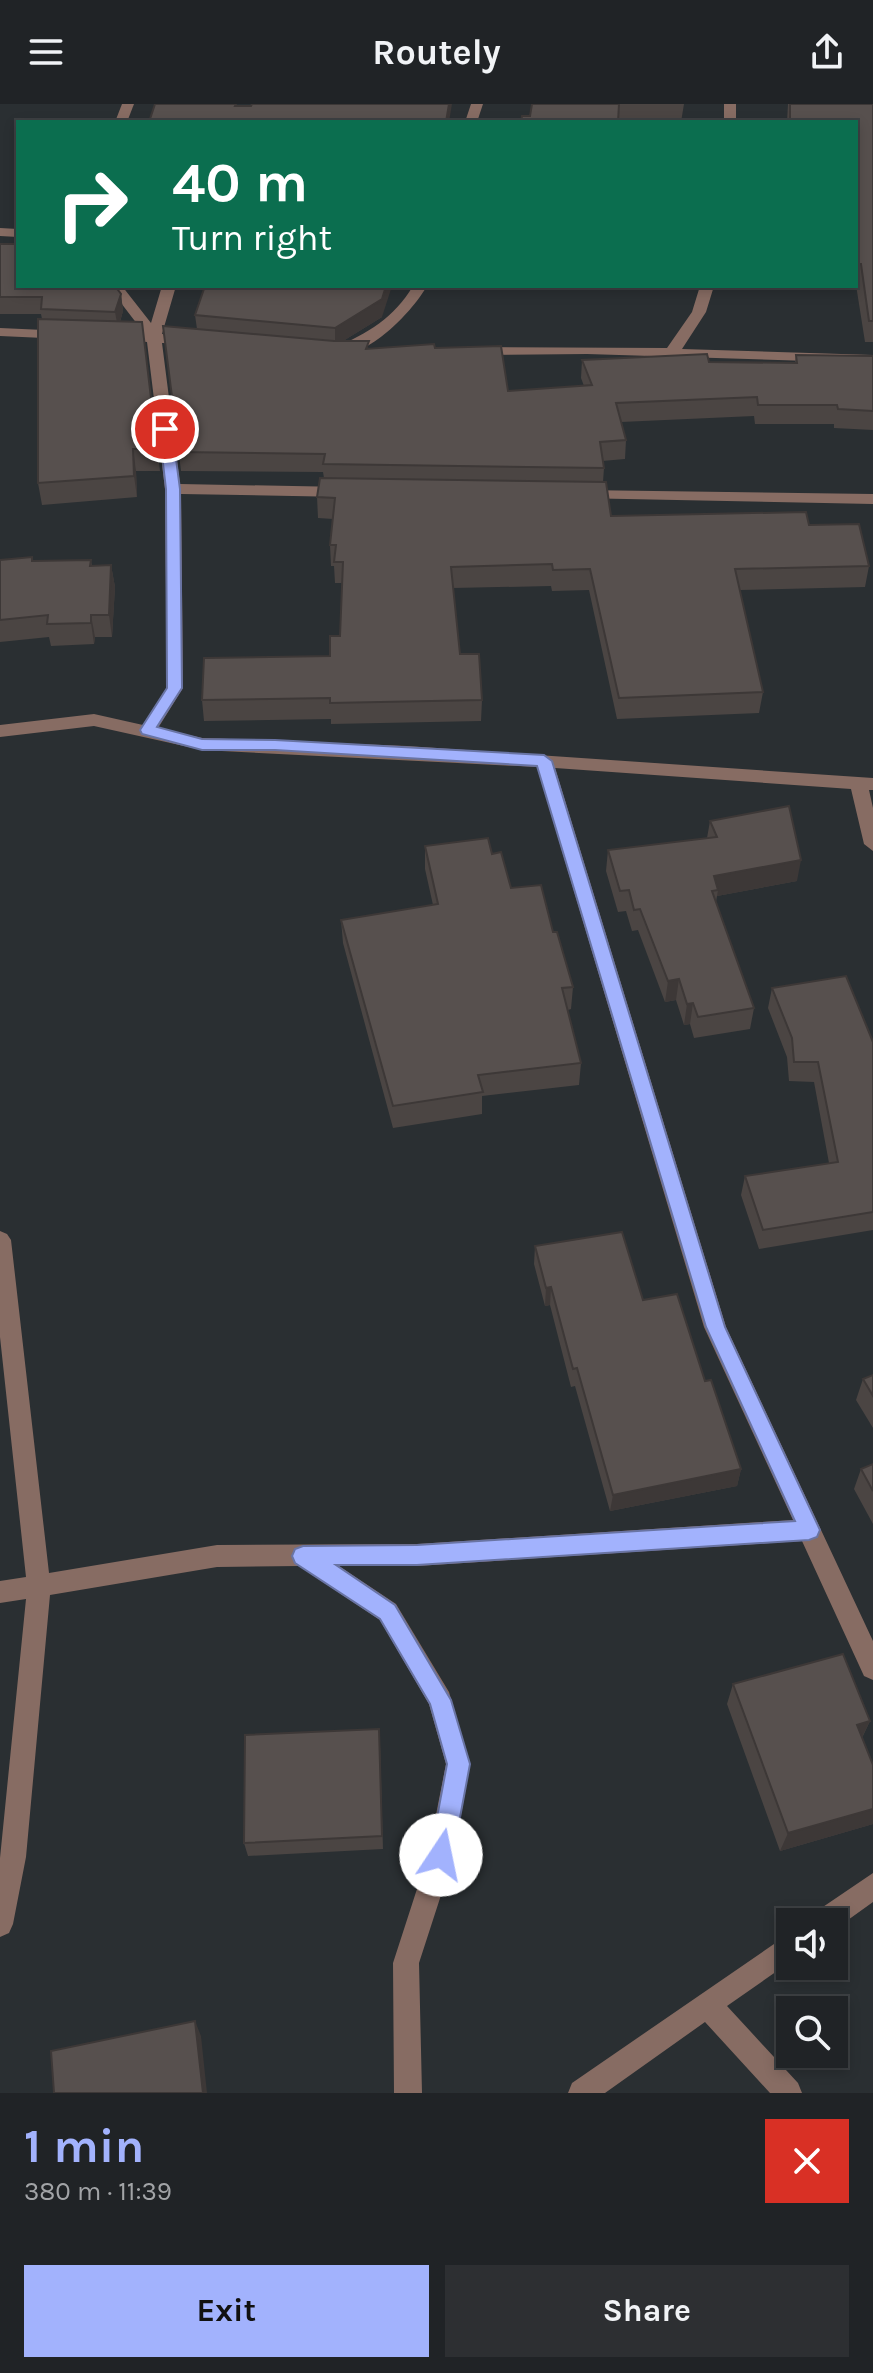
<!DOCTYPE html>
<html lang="en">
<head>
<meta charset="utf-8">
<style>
  :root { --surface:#202326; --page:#2d2f32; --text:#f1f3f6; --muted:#a2a4a7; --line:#3d4043; --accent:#a2b2fd }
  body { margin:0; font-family:Karla,sans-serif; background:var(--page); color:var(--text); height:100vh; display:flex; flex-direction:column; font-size:30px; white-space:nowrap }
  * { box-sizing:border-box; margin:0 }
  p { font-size:26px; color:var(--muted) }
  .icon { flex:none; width:44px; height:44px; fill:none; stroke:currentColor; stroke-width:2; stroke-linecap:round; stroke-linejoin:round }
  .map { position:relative; height:1989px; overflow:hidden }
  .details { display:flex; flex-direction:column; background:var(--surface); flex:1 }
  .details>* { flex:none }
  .top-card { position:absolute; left:16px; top:16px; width:842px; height:168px; border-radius:0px; box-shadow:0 4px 12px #0003,0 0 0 2px var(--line); background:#0b6e4f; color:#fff; overflow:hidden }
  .controls { position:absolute; left:776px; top:1804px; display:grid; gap:16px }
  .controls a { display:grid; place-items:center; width:72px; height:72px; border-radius:0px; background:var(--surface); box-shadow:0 4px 12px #0003,0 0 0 2px var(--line); font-size:40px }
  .pin { position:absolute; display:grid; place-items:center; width:68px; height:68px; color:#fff; margin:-34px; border:4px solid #fff; border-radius:50%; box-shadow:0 2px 8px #0007 }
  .me { position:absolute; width:88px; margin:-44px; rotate:11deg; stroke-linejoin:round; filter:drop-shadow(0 0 6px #0008) }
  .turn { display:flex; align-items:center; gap:28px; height:168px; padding:0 24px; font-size:36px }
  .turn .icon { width:104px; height:104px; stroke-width:2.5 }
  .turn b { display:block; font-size:56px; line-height:68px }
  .round { display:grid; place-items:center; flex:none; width:84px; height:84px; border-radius:0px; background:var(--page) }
  .summary { display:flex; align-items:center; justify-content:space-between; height:136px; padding:0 24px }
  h1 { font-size:48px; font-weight:700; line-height:60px; color:var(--accent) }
  .primary-button { display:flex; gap:16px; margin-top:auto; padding:16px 24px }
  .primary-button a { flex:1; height:92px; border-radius:0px; background:var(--accent); color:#111; font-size:32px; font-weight:700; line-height:92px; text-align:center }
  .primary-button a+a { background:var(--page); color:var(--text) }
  header { display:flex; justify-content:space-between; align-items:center; height:104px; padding:0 24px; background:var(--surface); font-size:36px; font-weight:700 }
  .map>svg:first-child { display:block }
</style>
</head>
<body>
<header><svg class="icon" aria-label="menu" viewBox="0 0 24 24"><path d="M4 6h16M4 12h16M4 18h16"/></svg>Routely<svg class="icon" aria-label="share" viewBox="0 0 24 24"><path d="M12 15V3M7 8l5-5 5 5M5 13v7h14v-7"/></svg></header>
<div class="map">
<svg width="873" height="1989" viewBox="0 0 873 1989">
  <rect width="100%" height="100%" fill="#2a2f32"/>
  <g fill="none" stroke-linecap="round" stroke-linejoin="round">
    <g fill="#876c63" fill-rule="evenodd">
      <polygon points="122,0 134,0 127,18 115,18"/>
      <polygon points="471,0 483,0 477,18 465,18"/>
      <rect x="724" y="0" width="12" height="18"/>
      <polygon points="0,124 18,125 18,133 0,132"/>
      <polygon points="108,182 122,182 151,219 162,182 176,182 162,230 190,232 197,236 190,240 162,239 180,380 345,383 353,388 345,393 181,390 183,584 158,624 202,634 407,642 873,674 873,686 869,686 873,704 873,747 864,740 851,685 555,664 726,1223 873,1537 873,1576 864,1572 802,1437 417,1462 339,1462 396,1500 449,1588 470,1660 454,1751 419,1859 422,1989 394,1989 393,1859 428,1751 446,1660 429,1600 380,1516 299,1462 217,1463 50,1491 26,1753 13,1820 9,1829 0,1833 0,1754 26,1495 0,1499 0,1477 26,1473 0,1233 0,1127 7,1130 11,1136 49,1469 217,1441 417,1440 793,1416 704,1223 537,663 202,646 94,622 0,633 0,621 94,610 143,621 167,584 165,385 147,238 113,235 113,229 144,229"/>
      <path d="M 413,182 L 427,182 C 412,208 367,256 334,250 L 334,244 C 368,229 394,214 413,182 Z"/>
      <polygon points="700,182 714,182 706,208 682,245 873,251 873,259 587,250 477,251 470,247 477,243 667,244 692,208"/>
      <polygon points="0,224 66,227 73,231 66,235 0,232"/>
      <polygon points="581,386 873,390 873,400 576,394 573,391"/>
      <polygon points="873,1769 873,1798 834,1826 834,1818 810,1818 814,1809"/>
      <polygon points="790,1829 790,1858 727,1902 798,1979 802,1989 770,1989 705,1918 605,1989 568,1989 572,1979"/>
    </g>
  </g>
  <g fill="#4b4543">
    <polygon points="532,0 684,0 681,18 661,18 618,14 530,12"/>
    <polygon points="788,0 873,0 873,238 865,238 856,181 856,18 787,18"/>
    <polygon points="0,140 121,190 123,207 120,218 142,218 160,367 136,367 137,393 42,401 38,379 42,215 41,210 0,210"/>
    <polygon points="195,211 382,213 343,237 369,244 435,244 508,287 584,282 581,274 582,256 709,258 795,259 796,251 873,252 873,326 834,324 834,320 755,320 754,312 621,318 626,336 625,355 602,357 604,364 603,378 611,412 809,421 869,462 865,483 740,486 763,588 759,609 617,615 589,486 552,487 551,482 453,484 460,550 482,596 481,617 331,620 331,615 204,617 202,596 330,552 340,532 342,479 335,479 334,462 331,462 330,441 333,415 318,414 317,393 324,374 323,368 181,367 163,222 197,225"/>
    <polygon points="0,456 33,457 91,456 92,462 111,461 115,483 112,533 95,533 94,540 51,542 49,533 0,538"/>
    <polygon points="710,717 797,777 717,792 716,798 754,904 750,925 694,934 690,920 684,921 676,896 665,898 638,826 632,827 626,807 618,808 606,767 608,746 707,734"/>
    <polygon points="425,742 492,750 511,784 553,828 573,883 571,905 568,906 581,959 579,981 482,992 482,1010 393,1024 343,839 341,816 433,801 425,765"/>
    <polygon points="772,884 873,938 873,1126 759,1145 741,1091 745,1072 829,1059 814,978 789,977 787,953 768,904"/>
    <polygon points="535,1142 643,1196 705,1277 741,1365 737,1382 610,1407 575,1282 571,1283 550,1201 545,1202 534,1160"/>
    <polygon points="873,1271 873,1324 856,1296 863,1275"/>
    <polygon points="873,1360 873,1420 854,1385 861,1365"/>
    <polygon points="733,1580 870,1617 862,1634 873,1661 873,1720 780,1747 727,1600"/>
    <polygon points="380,1639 383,1745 248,1752 244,1739"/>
  </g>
  <g fill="#3d3837">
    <polygon points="449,0 452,0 449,18 446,18"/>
    <polygon points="386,182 392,182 382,213 335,242 335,224"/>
    <polygon points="121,190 123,207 118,224 115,208"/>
    <polygon points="133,345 136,367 137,393 134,372"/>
    <polygon points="111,461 115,483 112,533 109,511"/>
    <polygon points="91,511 95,533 94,540 91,519"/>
    <polygon points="801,756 797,777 717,792 718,786 714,772"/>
    <polygon points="679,875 676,896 665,898 668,877"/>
    <polygon points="693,899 690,920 684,921 687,900"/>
    <polygon points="551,1183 550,1201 545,1202 546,1184"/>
    <polygon points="741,1365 737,1382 610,1407 613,1391"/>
    <polygon points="870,1617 860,1637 857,1621"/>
    <polygon points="873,1705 873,1720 780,1747 788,1729"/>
    <polygon points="195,1917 201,1932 207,1989 203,1989"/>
  </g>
  <g fill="#57504e" stroke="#3d3837" stroke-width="2">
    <polygon points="155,0 236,0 235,2 251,2 252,0 449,0 446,18 149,18"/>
    <polygon points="532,0 619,0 618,18 521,18 522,12 530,12"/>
    <polygon points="790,0 873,0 873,217 869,217 861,160 856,160 856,18 790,18"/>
    <polygon points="0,140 18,140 18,182 115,182 121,190 115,208 41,205 42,193 0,193"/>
    <polygon points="205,182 386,182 382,195 335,224 195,211"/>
    <polygon points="38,215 142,218 157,345 133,345 134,372 38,379"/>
    <polygon points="163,222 334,237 369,237 366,245 434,240 435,244 501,242 508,287 592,281 582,256 707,250 709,258 797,259 796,251 873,252 873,307 838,305 837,301 758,301 757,293 616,299 626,336 600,338 604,364 323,360 325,350 179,348"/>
    <polygon points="320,374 606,378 611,412 806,408 809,421 859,420 869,462 735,465 763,588 619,594 590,465 553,466 552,460 451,463 460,550 479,550 482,596 330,599 330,594 202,596 204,554 330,552 330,532 340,532 343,458 334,458 336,441 330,441 335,394 317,393"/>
    <polygon points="32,453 32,457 91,456 90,462 111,461 109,511 91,511 91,519 47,520 48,511 0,516 0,456"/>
    <polygon points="789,702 801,756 714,772 718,786 712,787 754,904 698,913 693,899 687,900 679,875 668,877 640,805 634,806 629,786 620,787 608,746 717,733 710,717"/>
    <polygon points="488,734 492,750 501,748 511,784 541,781 553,828 557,828 573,883 562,884 581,959 478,971 483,988 393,1002 341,816 438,800 425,742"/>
    <polygon points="846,872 873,938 873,1108 763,1126 745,1072 838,1058 818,958 794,958 792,934 772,884"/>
    <polygon points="622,1128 643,1196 677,1190 705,1277 711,1276 741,1365 613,1391 577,1264 573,1265 551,1183 546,1184 535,1142"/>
    <polygon points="873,1271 873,1292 863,1275"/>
    <polygon points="873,1360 873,1387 861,1365"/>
    <polygon points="843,1550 870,1617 857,1621 873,1661 873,1705 788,1729 733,1580"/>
    <polygon points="379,1625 382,1732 244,1739 245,1631"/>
    <polygon points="195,1917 203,1989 54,1989 51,1947"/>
  </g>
  <polygon fill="#a2b2fd" stroke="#6974a4" stroke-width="2" points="165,320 172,325 180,385 182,584 157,623 202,635 275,636 544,651 552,657 725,1223 820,1426 817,1433 809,1436 417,1461 336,1461 395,1501 451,1596 470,1660 453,1751 449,1759 441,1762 433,1759 430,1751 447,1660 430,1600 380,1515 295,1459 292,1452 295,1445 303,1442 417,1441 795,1417 706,1223 537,662 275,646 202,646 142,630 140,626 167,584 166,385 159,325"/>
</svg>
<div class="controls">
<a><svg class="icon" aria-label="sound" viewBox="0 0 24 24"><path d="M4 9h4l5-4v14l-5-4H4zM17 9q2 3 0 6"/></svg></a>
<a><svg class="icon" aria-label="search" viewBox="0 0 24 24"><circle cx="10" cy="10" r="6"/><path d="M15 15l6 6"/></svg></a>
</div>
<div class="pin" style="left:165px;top:325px;background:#d93025"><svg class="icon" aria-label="arrive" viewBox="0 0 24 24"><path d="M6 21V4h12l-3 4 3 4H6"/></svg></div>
<svg class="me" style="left:441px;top:1751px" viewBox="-20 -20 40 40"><circle r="19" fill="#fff"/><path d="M0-13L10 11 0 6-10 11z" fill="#a2b2fd"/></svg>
<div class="top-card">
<div class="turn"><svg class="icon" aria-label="right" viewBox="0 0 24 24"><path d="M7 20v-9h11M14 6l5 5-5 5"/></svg><div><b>40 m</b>Turn right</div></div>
</div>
</div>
<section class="details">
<div class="summary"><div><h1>1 min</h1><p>380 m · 11:39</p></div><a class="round" style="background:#d93025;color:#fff"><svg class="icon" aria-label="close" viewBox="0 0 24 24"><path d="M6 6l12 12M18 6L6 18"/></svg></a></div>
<div class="primary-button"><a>Exit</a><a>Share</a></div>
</section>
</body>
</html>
